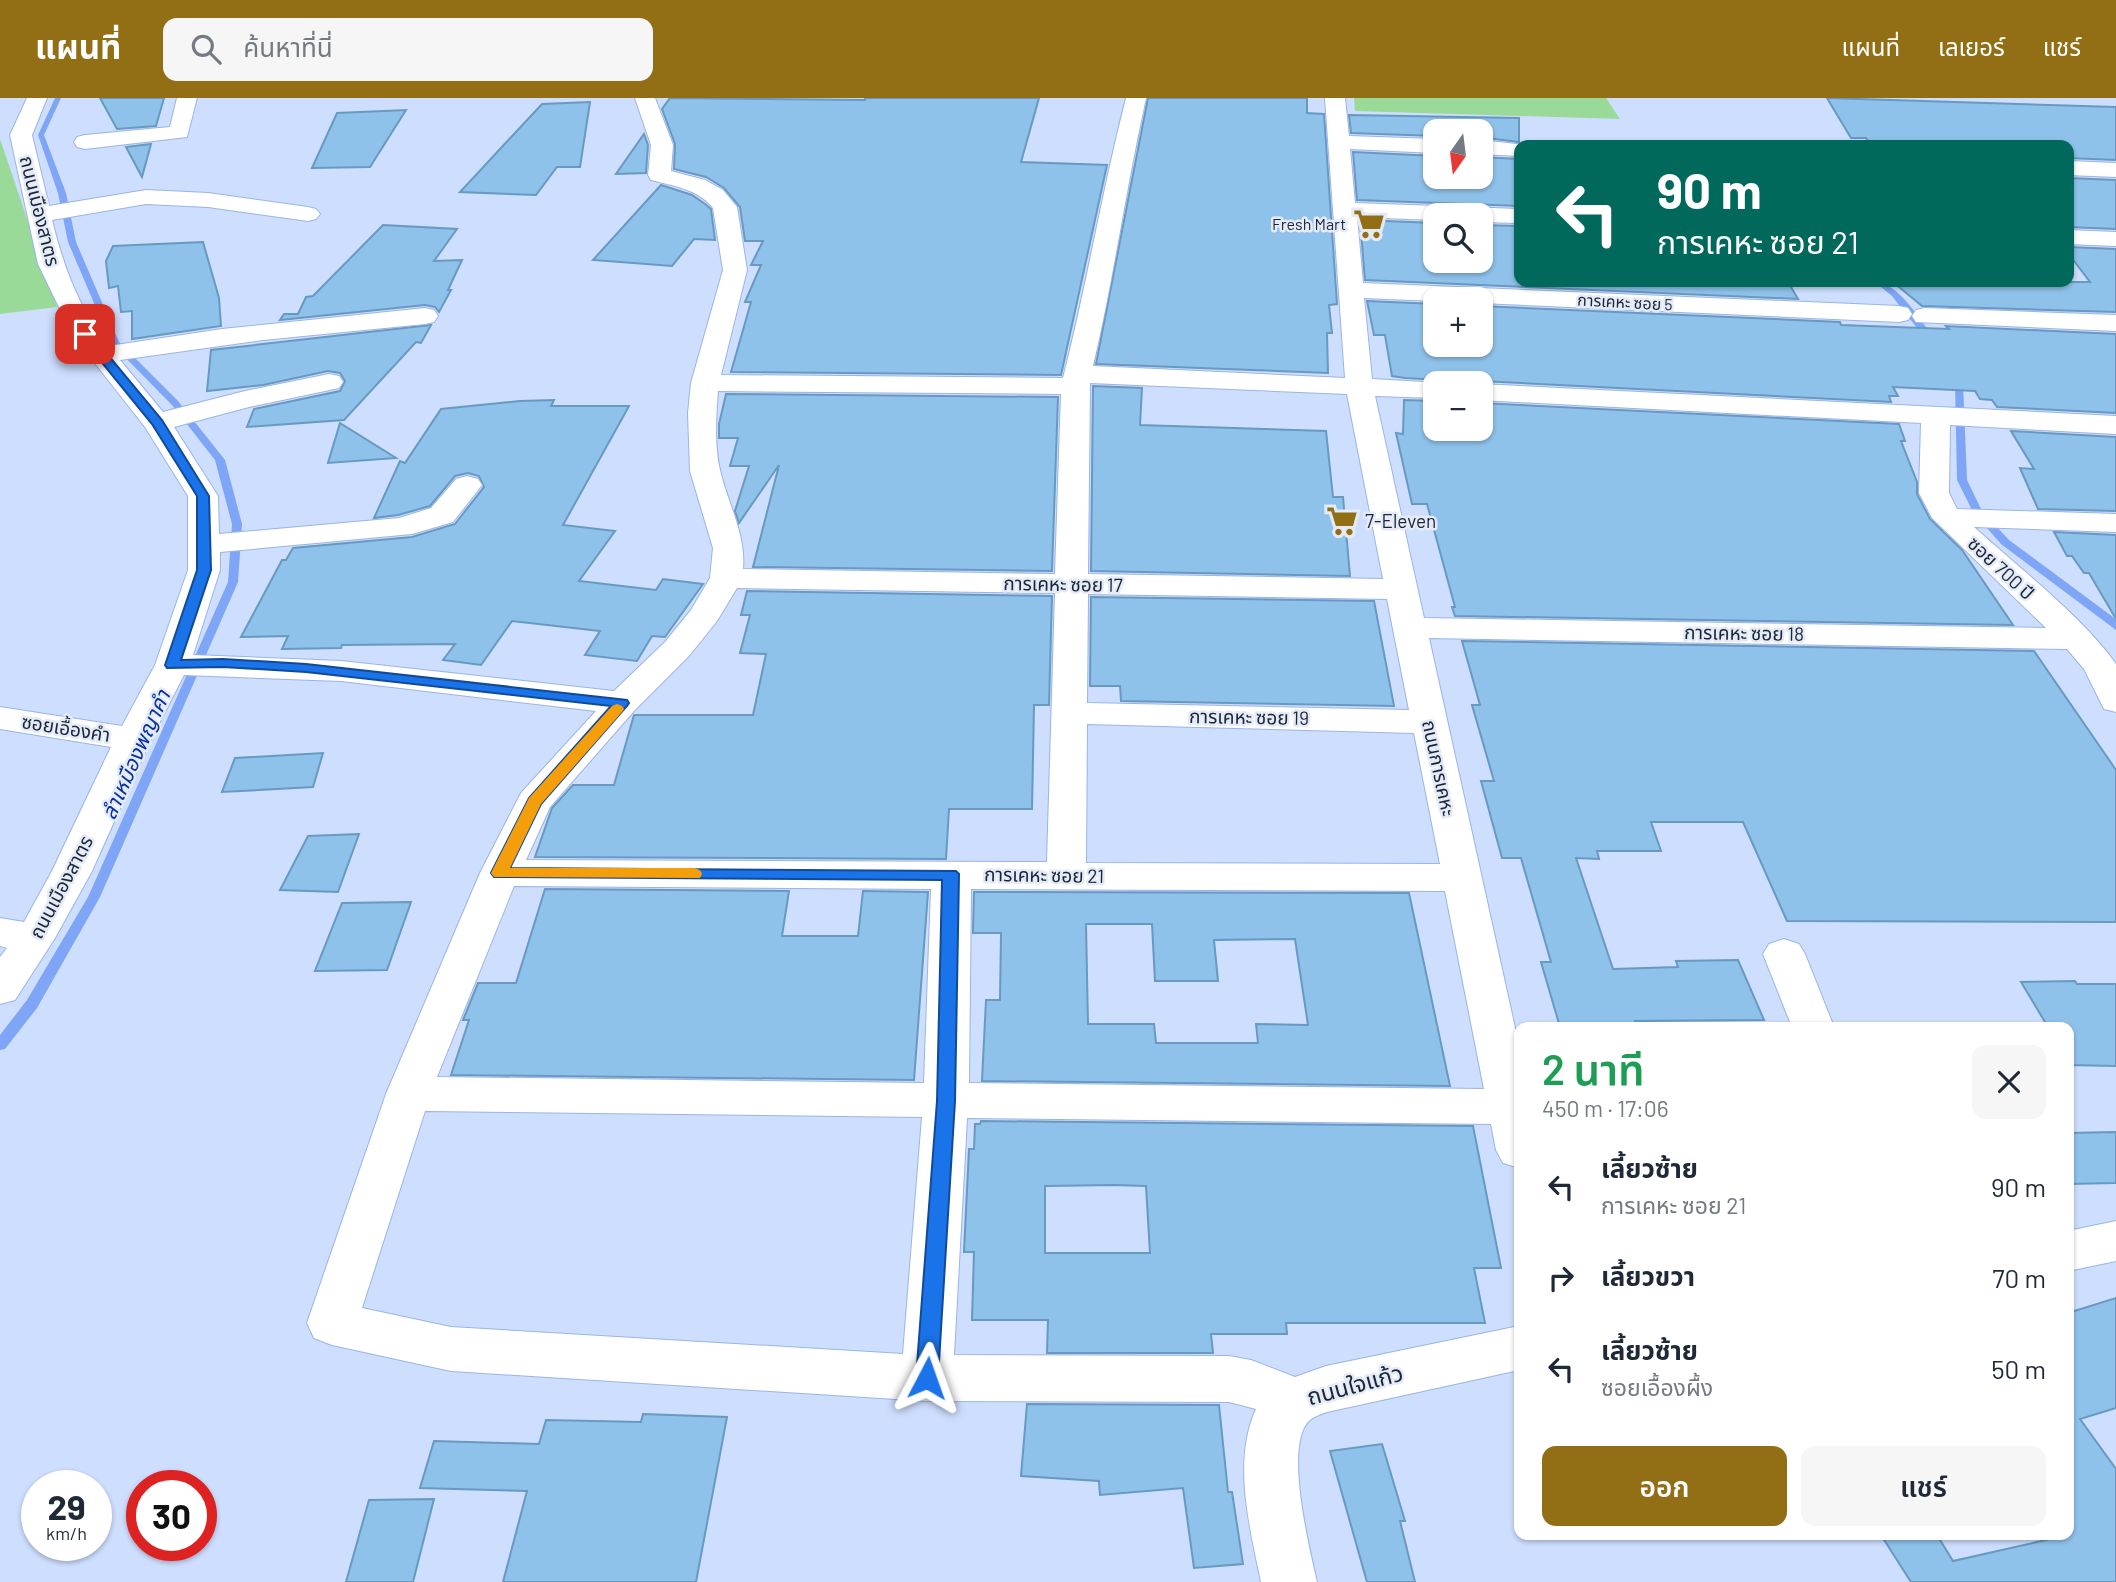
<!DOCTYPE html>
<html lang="th">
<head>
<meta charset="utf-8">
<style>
  :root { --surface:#fff; --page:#f6f6f7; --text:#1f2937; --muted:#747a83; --accent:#926e15 }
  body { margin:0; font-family:Barlow,"Noto Sans Thai",sans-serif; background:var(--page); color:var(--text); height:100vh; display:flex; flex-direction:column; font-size:26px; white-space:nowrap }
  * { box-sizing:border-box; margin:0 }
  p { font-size:23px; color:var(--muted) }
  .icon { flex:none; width:38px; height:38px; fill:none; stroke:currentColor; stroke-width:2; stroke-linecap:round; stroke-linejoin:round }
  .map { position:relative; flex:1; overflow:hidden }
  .drawer { position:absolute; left:1514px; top:924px; width:560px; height:518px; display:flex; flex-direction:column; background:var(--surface); border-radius:14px; box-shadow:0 2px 5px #0004 }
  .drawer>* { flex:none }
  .hud { position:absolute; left:1514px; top:42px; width:560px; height:147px; border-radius:14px; box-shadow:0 2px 5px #0004; background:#00695c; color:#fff; overflow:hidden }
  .needle { width:46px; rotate:194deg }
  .buttons { position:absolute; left:1423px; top:21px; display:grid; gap:14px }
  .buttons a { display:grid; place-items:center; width:70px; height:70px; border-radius:14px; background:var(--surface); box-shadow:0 2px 5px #0004; font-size:35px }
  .speed { position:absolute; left:21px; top:1372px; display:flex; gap:14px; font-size:35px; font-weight:700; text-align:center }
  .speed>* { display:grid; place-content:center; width:91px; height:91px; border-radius:50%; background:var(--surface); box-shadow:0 2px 5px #0004; line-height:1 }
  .speed small { font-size:18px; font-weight:400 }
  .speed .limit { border:10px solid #d22; background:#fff; color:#111 }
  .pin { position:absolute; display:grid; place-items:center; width:60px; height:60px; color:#fff; margin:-30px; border-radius:14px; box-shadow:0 4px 10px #0006 }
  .me { position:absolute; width:77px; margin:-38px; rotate:4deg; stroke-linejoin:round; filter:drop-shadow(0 0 5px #0008) }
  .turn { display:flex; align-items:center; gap:24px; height:147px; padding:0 28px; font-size:32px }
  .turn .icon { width:91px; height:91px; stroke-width:2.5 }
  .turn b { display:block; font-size:49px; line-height:60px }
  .round { display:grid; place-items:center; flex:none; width:74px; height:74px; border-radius:14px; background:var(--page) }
  .head { display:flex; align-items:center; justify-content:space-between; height:119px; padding:0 28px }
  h1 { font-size:42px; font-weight:600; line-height:52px; color:#1e9e55 }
  .button { display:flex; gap:14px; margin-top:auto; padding:14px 28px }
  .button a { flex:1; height:80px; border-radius:14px; background:var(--accent); color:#fff; font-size:28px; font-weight:600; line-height:80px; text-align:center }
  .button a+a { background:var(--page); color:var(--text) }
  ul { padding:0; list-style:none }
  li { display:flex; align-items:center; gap:21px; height:91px; padding:0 28px }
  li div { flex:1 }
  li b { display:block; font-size:26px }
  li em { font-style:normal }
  header { display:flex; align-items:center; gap:42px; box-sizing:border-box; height:98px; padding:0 35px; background:var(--accent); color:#fff }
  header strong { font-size:33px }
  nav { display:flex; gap:38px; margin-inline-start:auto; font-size:24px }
  .search { width:490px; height:63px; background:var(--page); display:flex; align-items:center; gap:18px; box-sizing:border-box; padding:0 24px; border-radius:14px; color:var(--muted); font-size:26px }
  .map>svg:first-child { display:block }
</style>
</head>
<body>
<header>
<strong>แผนที่</strong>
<div class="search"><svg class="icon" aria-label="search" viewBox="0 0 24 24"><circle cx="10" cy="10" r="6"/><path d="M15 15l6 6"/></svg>ค้นหาที่นี่</div>
<nav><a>แผนที่</a><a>เลเยอร์</a><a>แชร์</a></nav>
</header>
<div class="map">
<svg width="2116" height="1484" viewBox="0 0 2116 1484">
  <rect width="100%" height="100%" fill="#cddefe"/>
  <g fill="#9ada99">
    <polygon points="1354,0 1606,0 1620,21 1355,13"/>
    <polygon points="0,41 57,209 0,216"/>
  </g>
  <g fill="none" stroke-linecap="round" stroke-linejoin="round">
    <g fill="#7fa5f6" fill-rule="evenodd">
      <polygon points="55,0 61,0 44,37 66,95 76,144 119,244 178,303 225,362 242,426 238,484 100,799 37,910 5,951 0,952 0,937 27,902 88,799 228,484 232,426 215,362 172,307 111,245 68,144 58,95 38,37"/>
      <path d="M 1875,184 C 1897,183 1921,223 1934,240 L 1934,244 L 1928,244 L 1892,198 Z"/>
      <polygon points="1954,275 1957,276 1963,285 1967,382 1982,413 2009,442 2113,519 2116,522 2116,532 2001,446 1973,414 1957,382 1955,285 1950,278"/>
    </g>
  </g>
  <g fill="#8fc2eb" stroke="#6899c1" stroke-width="2" fill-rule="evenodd">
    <polygon points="100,0 164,0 156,28 117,31"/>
    <polygon points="670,0 865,2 865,0 1039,0 1021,64 1107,67 1061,277 731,274 751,204 745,204 761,167 751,167 763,143 745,143 740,109 724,90 706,79 674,71 675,46 662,11"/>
    <polygon points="1148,0 1307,0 1307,15 1324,16 1337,206 1329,207 1332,235 1327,235 1328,275 1096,266"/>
    <polygon points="1827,0 2116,9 2116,62 2068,60 2068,47 1870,47 1866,40 1851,40"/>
    <polygon points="590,4 580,69 557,69 536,97 460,94 542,6"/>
    <polygon points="406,12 370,69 312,70 337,15"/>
    <polygon points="1349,17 1519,20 1519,44 1480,39 1480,33 1435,33 1435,38 1351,35"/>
    <polygon points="644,36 648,47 646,75 616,76"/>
    <polygon points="151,46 142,79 126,49"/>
    <polygon points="1353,54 1435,58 1435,79 1480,79 1480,59 1519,61 1519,108 1357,102"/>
    <polygon points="2068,80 2116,82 2116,131 2068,129"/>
    <polygon points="661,87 692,97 705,106 711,111 715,142 694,141 672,168 593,162"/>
    <polygon points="1360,122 1435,125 1435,163 1480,163 1480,127 1519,128 1519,184 1788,184 1798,201 1365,182"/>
    <polygon points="383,127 457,131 434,163 462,162 448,192 451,192 439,214 435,209 425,207 280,222 284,216 298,216 306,199 313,198"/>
    <polygon points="203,144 219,200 221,228 132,241 132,213 121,214 118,188 109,190 106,163 113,148"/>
    <polygon points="2068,149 2116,151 2116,214 1922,208 1893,184 2090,184 2068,155"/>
    <polygon points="1367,203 1435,206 1435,247 1480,247 1480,208 1840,224 1841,227 1949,231 1946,228 2116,236 2116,315 1997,309 1992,302 1980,301 1975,293 1893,289 1898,298 1889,298 1891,304 1480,283 1444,285 1441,282 1405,280 1392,278 1385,237 1374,237"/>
    <polygon points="431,227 421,245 416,244 344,322 247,329 254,311 340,293 345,283 340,275 328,273 263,287 207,293 211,252"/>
    <polygon points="1093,288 1142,290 1140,327 1326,333 1333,399 1343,399 1350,478 1091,473"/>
    <polygon points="726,296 1058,299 1052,473 753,469 779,367 739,425 735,413 749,368 730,368 738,340 719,340 719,326"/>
    <polygon points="554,302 551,308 629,308 563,427 615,433 579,483 656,492 663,481 703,486 665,539 652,538 637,563 585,557 600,533 512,523 481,567 443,562 455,546 342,547 341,550 282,551 288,538 241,539 282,462 286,462 293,450 412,439 455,426 484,389 479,378 468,375 455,378 430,408 398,417 374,420 400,363 405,365 441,311 520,303"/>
    <polygon points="1404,302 1435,303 1435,331 1480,331 1480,305 1899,326 1905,343 1901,343 1917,384 1917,396 1930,421 1962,452 2013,527 1455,518 1452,509 1455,509 1427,406 1412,406 1396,335 1403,336"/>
    <polygon points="340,325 396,360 328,365"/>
    <polygon points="2011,333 2116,339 2116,413 2038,411 2020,370 2034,371"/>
    <polygon points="2054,434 2116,437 2116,521 2089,475 2084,475 2072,458 2067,458"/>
    <polygon points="747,493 1052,498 1049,607 1034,607 1032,711 949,711 946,761 535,759 552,710 573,687 614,687 634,617 753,617 766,556 740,555 750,517 741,517"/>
    <polygon points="1091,499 1374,503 1394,608 1121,603 1120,588 1090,588"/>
    <polygon points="1462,543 2034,553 2116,672 2116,824 1787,823 1743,724 1651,724 1661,753 1597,753 1599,761 1576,760 1613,871 1678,869 1676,863 1738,862 1764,922 1635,923 1638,929 1560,929 1541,864 1551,864 1521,760 1502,760 1481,683 1494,683 1472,607 1480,607"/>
    <polygon points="323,655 313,689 222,694 235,660"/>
    <polygon points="359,736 338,794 280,792 308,738"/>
    <polygon points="545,791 789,793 782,838 858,838 863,793 928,794 914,982 451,977 469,922 463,922 478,885 516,885"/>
    <path d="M 974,794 L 1409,795 L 1450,988 L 982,983 L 986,902 L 1000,902 L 1001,835 L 973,835 ZM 1086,826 L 1152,826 L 1155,883 L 1218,883 L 1214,842 L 1295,841 L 1308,927 L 1256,926 L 1258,945 L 1156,945 L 1154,926 L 1088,926 Z"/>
    <polygon points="411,804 387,872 315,873 342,805"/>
    <polygon points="2075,883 2077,886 2116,886 2116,968 2068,967 2068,929 2048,929 2021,884"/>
    <path d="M 981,1023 L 1473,1028 L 1501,1170 L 1474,1170 L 1485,1225 L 1286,1225 L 1287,1236 L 1211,1236 L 1213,1255 L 1047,1255 L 1048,1222 L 972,1222 L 974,1154 L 964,1154 L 969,1051 L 974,1051 L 975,1026 L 980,1026 ZM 1114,1087 L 1146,1088 L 1150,1155 L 1045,1155 L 1045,1088 Z"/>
    <polygon points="2116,1034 2116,1085 2068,1086 2068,1035"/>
    <polygon points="2116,1200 2116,1310 2080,1321 2116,1371 2116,1484 1911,1484 1881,1437 1937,1437 1953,1463 2068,1437 2068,1215"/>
    <polygon points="1027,1306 1219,1307 1228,1394 1232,1394 1243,1466 1194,1470 1183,1390 1100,1397 1099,1383 1021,1378"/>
    <polygon points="643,1316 727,1319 696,1484 503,1484 527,1393 420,1390 434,1343 539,1346 546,1322 641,1324"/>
    <polygon points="1382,1346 1405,1423 1400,1423 1415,1484 1367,1484 1330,1353"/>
    <polygon points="434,1401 413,1484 346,1484 369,1402"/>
  </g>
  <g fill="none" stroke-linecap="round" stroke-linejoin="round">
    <defs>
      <g id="minor">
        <path d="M 27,0 L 47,0 L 32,37 L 49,108 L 146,92 L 208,95 L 308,109 L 316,111 L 320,116 L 316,121 L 308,123 L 208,109 L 146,106 L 52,122 C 63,167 79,212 109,248 L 222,231 L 425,210 L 434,212 L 438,218 L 434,224 L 425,226 L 263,242 L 120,262 L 163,314 L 245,293 L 329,276 L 339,278 L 343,284 L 339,290 L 249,309 L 174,329 L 218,398 L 219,436 L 399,420 L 431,410 L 456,381 L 467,378 L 478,381 L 482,387 L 453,424 L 412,436 L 220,454 L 220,472 L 193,557 L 341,563 L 614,593 L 665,544 L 691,512 L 710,480 L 713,450 L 690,373 L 688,315 L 691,285 L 723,172 L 713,110 C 698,91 674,88 651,82 L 648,77 L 651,47 L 635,0 L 655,0 L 673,47 L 671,73 L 705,82 L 723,92 L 737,109 L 747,172 L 721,277 L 1063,280 C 1087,187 1102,93 1126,0 L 1146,0 C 1126,89 1114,179 1093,268 L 1345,280 L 1325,0 L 1345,0 L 1349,38 L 1435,41 L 1435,55 L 1350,51 L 1355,105 L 1519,111 L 1519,125 L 1480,124 L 1480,117 L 1435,117 L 1435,122 L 1357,119 L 1363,185 L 1899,208 L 1908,210 L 1912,216 L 1908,222 L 1899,224 L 1480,205 L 1480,201 L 1435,203 L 1364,200 L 1372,281 L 1441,285 L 1435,285 L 1435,300 L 1375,298 L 1424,520 L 2046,530 L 1932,420 L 1919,395 L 1921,325 L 1480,302 L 1480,286 L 2116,318 L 2116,336 L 1950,327 L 1949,395 L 1957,411 L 2116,416 L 2116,434 L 1974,429 C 2018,469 2083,519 2116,566 L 2116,614 L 2104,611 L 2084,571 L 2067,551 L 1429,540 L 1519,948 L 1519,1070 L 1503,1065 L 1496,1052 L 1491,1026 L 967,1020 L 954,1257 L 1229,1258 L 1251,1262 L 1295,1279 L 1326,1268 L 1519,1228 L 1519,1272 L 1327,1314 C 1319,1317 1310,1319 1305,1328 C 1287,1359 1309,1449 1317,1484 L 1261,1484 C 1250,1430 1232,1364 1256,1311 L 1229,1304 L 927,1303 L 451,1273 L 332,1247 L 314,1240 L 307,1225 L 386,996 L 480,775 L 521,695 L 596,613 L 341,583 L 184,577 L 151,641 L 92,773 L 55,840 L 15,902 L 0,906 L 0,859 L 7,850 L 0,848 L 0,820 L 24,824 L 52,773 L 111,649 L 0,631 L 0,609 L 122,628 L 155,567 L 188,472 L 188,398 L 145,329 L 72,236 L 38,166 L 10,37 ZM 1090,285 L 1347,296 L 1383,481 L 1088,476 ZM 718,293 L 1061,296 L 1055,476 L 743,471 C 746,437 729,408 721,376 C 714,350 716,319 718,293 ZM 737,490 L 1055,495 L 1047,764 L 526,762 L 550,709 L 634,613 L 689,558 L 717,523 ZM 1088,496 L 1387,501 L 1409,612 L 1087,605 ZM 1087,626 L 1414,635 L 1440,766 L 1086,765 ZM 514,788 L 931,791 L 924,985 L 437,979 ZM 971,791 L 1445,793 L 1484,991 L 969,985 ZM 425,1013 L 922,1019 L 903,1256 L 451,1229 L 362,1210 Z"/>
        <polygon points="177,0 197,0 187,39 85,51 77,49 74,44 77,39 85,37 170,29"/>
        <polygon points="1480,42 1527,47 1519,47 1519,58 1480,56"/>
        <polygon points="2068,63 2116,65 2116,79 2068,77"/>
        <polygon points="2068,132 2116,134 2116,148 2068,146"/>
        <polygon points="1925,210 2116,217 2116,233 1916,224 1912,218 1916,212"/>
        <polygon points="1784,841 1799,846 1805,856 1834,929 1792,929 1763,856 1769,846"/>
        <polygon points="2116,1123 2116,1163 2068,1173 2068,1133"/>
      </g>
    </defs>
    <use href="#minor" stroke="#9ab4e7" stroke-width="2"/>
    <use href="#minor" fill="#fff" fill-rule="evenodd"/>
  </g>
  <polygon fill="#1a73e8" stroke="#114b97" stroke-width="2" points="81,234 89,234 162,322 209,398 211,472 181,562 223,561 306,566 627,602 629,605 627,608 541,706 510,770 956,773 959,776 955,1003 938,1280 934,1286 927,1289 919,1286 916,1280 937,1003 942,782 494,779 491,775 529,700 611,608 306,574 223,569 167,570 165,567 197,472 197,398 152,326 81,239"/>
  <polygon fill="#f59e0b" points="617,606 622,608 624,611 622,614 541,706 510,770 694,770 700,772 702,776 700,780 494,779 491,775 529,700 612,608"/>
  <defs>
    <symbol id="supermarket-bare" viewBox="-9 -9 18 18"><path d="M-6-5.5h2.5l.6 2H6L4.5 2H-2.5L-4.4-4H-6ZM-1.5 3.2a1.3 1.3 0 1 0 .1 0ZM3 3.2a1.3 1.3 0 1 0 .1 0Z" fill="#926e15" stroke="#e5ebf6" stroke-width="2.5" paint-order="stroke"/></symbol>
  </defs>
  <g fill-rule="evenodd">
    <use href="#supermarket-bare" x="1347" y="104" width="44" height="44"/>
    <use href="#supermarket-bare" x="1320" y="401" width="44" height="44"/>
  </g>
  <g text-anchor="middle" stroke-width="5" stroke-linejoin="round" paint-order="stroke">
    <g font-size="16" fill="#1b2539" stroke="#e5ebf6" text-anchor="end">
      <text x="1346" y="132">Fresh Mart</text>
    </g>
    <g font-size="16" fill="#1b2539" stroke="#e5ebf6">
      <text transform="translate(1625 204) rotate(3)" y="6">การเคหะ ซอย 5</text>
    </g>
    <g font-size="19" fill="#1b2539" stroke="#e5ebf6">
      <text transform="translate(40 113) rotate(76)" y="7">ถนนเมืองสาตร</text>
      <text transform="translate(2001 470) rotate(43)" y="7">ซอย 700 ปี</text>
      <text transform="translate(1063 486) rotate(1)" y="7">การเคหะ ซอย 17</text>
      <text transform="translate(1744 535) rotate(1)" y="7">การเคหะ ซอย 18</text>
      <text transform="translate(1249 619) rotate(1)" y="7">การเคหะ ซอย 19</text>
      <text transform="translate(66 630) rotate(9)" y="7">ซอยเอื้องคำ</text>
      <text transform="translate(1439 670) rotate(78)" y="7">ถนนการเคหะ</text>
      <text transform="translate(1044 777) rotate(1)" y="7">การเคหะ ซอย 21</text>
      <text transform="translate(61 789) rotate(-62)" y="7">ถนนเมืองสาตร</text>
    </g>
    <g font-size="19" fill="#1b2539" stroke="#e5ebf6" text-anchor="start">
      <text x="1365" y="430">7-Eleven</text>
    </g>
    <g font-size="21" font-style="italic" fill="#0830a2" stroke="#e5ebf6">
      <text transform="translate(136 657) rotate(-66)" y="7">ลำเหมืองพญาคำ</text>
    </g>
    <g font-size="23" fill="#1b2539" stroke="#e5ebf6">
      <text transform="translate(1355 1287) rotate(-15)" y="8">ถนนใจแก้ว</text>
    </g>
  </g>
</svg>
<div class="buttons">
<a><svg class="needle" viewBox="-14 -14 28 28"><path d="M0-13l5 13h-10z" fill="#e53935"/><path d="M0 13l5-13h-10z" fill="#747a83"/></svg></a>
<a><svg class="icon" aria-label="search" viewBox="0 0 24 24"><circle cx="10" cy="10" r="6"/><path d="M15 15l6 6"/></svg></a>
<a>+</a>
<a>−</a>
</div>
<div class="speed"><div>29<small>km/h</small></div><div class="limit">30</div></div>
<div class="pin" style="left:85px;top:236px;background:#d93025"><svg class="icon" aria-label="arrive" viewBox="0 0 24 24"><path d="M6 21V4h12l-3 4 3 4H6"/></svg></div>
<svg class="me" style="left:927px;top:1280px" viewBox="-20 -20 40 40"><path d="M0-17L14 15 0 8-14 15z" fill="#1a73e8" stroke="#fff" stroke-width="4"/></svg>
<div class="hud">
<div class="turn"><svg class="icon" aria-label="left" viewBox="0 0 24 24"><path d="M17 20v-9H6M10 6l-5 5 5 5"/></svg><div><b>90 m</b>การเคหะ ซอย 21</div></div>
</div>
<section class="drawer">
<div class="head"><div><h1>2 นาที</h1><p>450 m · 17:06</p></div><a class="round"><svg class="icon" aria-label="close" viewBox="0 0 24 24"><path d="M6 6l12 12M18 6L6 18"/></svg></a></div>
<ul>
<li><svg class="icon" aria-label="left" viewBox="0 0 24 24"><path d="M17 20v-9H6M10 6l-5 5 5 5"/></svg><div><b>เลี้ยวซ้าย</b><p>การเคหะ ซอย 21</p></div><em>90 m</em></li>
<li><svg class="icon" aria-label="right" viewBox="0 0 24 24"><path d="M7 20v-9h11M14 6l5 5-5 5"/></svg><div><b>เลี้ยวขวา</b></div><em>70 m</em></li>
<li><svg class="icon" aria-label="left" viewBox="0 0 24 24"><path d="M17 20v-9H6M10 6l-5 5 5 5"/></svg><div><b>เลี้ยวซ้าย</b><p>ซอยเอื้องผื้ง</p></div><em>50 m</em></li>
</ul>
<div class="button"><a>ออก</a><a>แชร์</a></div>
</section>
</div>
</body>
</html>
